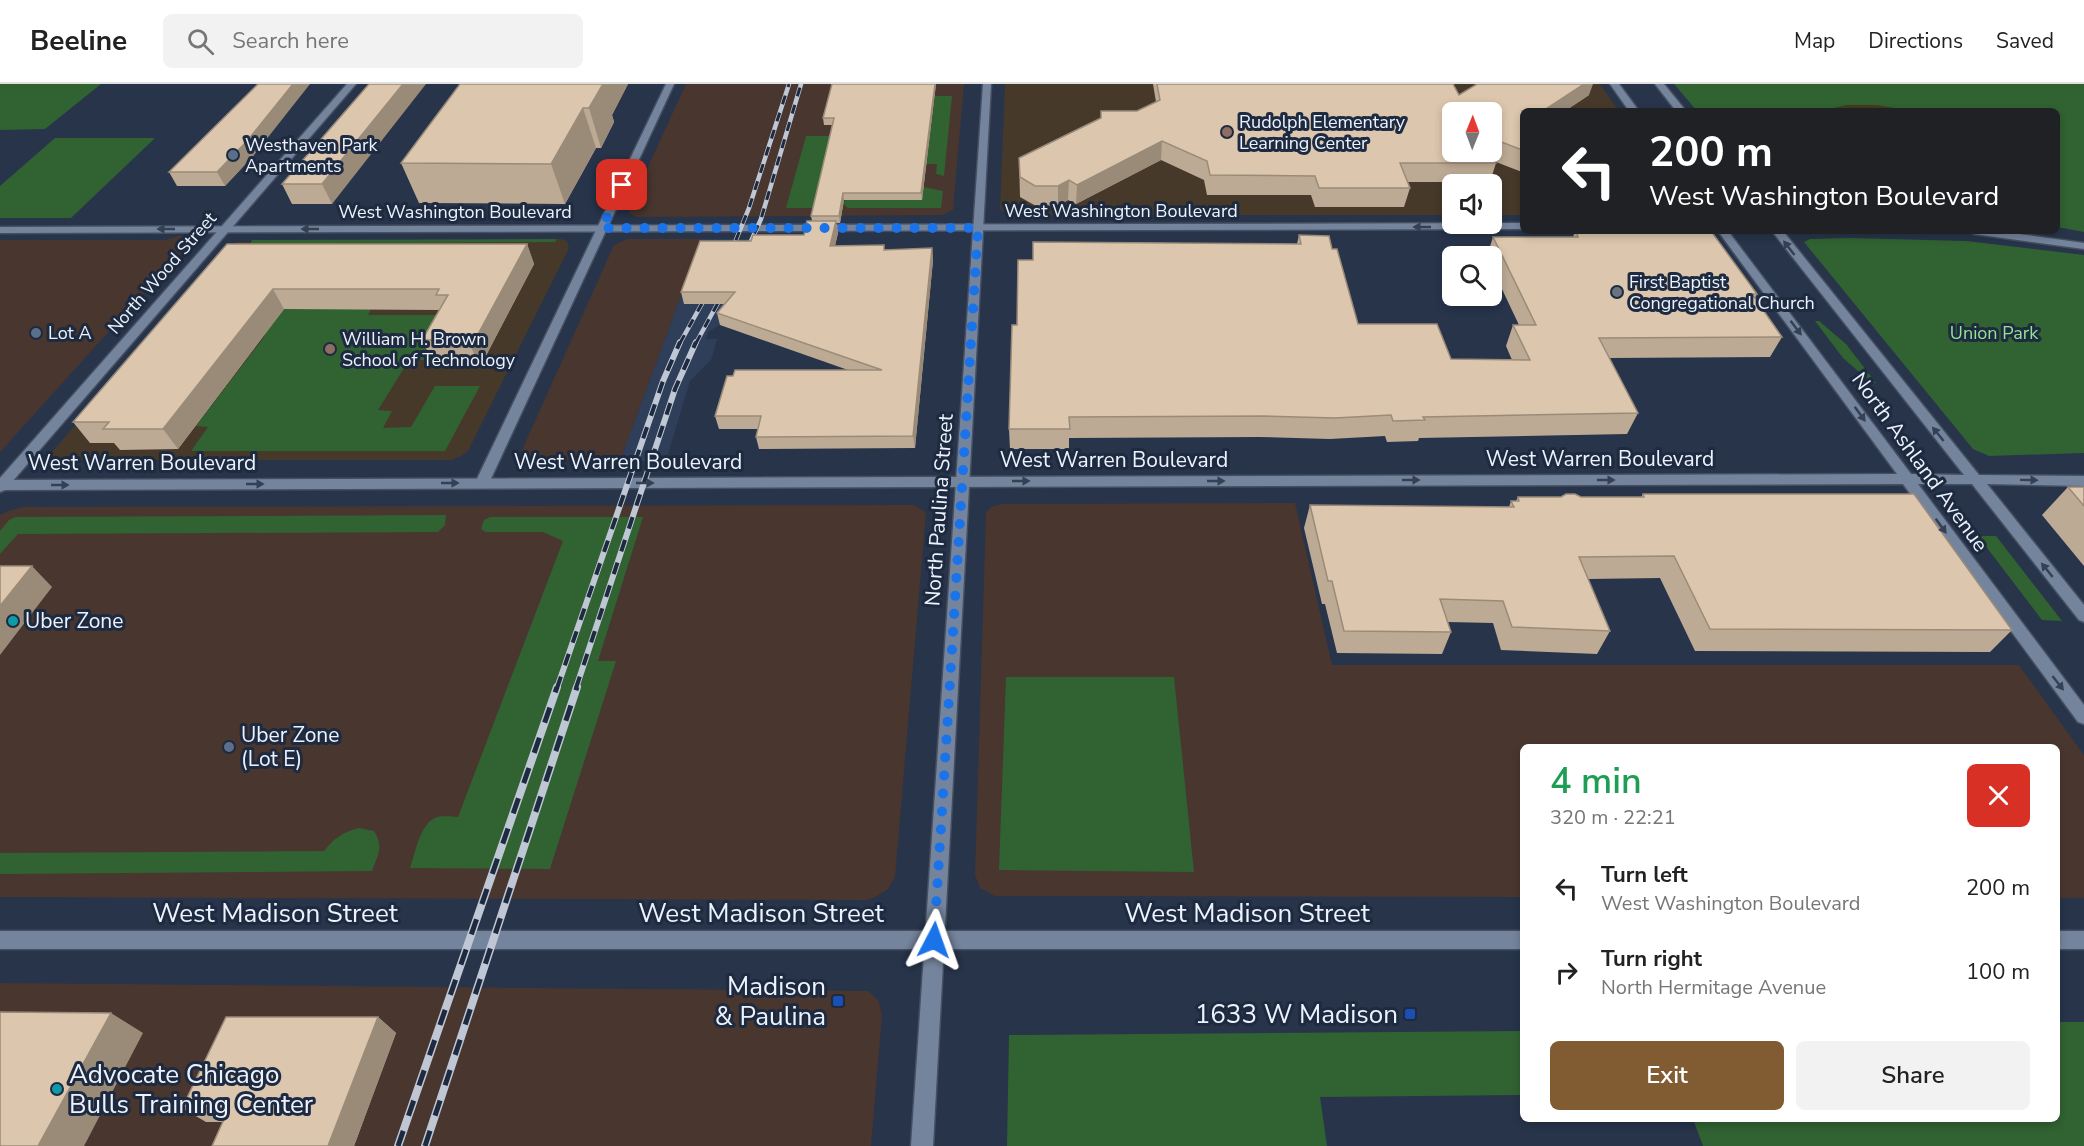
<!DOCTYPE html>
<html lang="en">
<head>
<meta charset="utf-8">
<style>
  :root { --surface:#fff; --page:#f2f2f2; --text:#222; --muted:#767676; --line:#e0e0e0; --accent:#815c33 }
  body { margin:0; font-family:"Nunito Sans",sans-serif; background:var(--page); color:var(--text); height:100vh; display:flex; flex-direction:column; font-size:22px; white-space:nowrap }
  * { box-sizing:border-box; margin:0 }
  p { font-size:20px; color:var(--muted) }
  .icon { flex:none; width:33px; height:33px; fill:none; stroke:currentColor; stroke-width:2; stroke-linecap:round; stroke-linejoin:round }
  .map { position:relative; flex:1; overflow:hidden }
  .panel { position:absolute; left:1520px; top:660px; width:540px; height:378px; display:flex; flex-direction:column; background:var(--surface); border-radius:9px; box-shadow:0 3px 9px #0003 }
  .panel>* { flex:none }
  .top-card { position:absolute; left:1520px; top:24px; width:540px; height:126px; border-radius:9px; box-shadow:0 3px 9px #0003; background:#202124; color:#fff; overflow:hidden }
  .needle { width:39px; rotate:1deg }
  .tools { position:absolute; left:1442px; top:18px; display:grid; gap:12px }
  .tools a { display:grid; place-items:center; width:60px; height:60px; border-radius:9px; background:var(--surface); box-shadow:0 3px 9px #0003; font-size:30px }
  .pin { position:absolute; display:grid; place-items:center; width:51px; height:51px; color:#fff; margin:-26px; border-radius:12px; box-shadow:0 3px 9px #0006 }
  .me { position:absolute; width:66px; margin:-33px; rotate:4deg; stroke-linejoin:round; filter:drop-shadow(0 0 4px #0008) }
  .turn { display:flex; align-items:center; gap:21px; height:126px; padding:0 30px; font-size:27px }
  .turn .icon { width:78px; height:78px; stroke-width:2.5 }
  .turn b { display:block; font-size:42px; line-height:51px }
  .round { display:grid; place-items:center; flex:none; width:63px; height:63px; border-radius:9px; background:var(--page) }
  .overview { display:flex; align-items:center; justify-content:space-between; height:102px; padding:0 30px }
  h1 { font-size:36px; font-weight:600; line-height:45px; color:#1e9e55 }
  .cta { display:flex; gap:12px; margin-top:auto; padding:12px 30px }
  .cta a { flex:1; height:69px; border-radius:9px; background:var(--accent); color:#fff; font-size:24px; font-weight:600; line-height:69px; text-align:center }
  .cta a+a { background:var(--page); color:var(--text) }
  ul { padding:0; list-style:none }
  li { display:flex; align-items:center; gap:18px; height:84px; padding:0 30px }
  li div { flex:1 }
  li b { display:block; font-size:22px }
  li em { font-style:normal }
  header { display:flex; align-items:center; gap:36px; box-sizing:border-box; height:84px; padding:0 30px; background:var(--surface); border-bottom:2px solid var(--line) }
  header strong { font-size:28px }
  nav { display:flex; gap:33px; margin-inline-start:auto; font-size:21px }
  .search { width:420px; height:54px; background:var(--page); display:flex; align-items:center; gap:15px; box-sizing:border-box; padding:0 21px; border-radius:9px; color:var(--muted); font-size:22px }
  .map>svg:first-child { display:block }
</style>
</head>
<body>
<header>
<strong>Beeline</strong>
<div class="search"><svg class="icon" aria-label="search" viewBox="0 0 24 24"><circle cx="10" cy="10" r="6"/><path d="M15 15l6 6"/></svg>Search here</div>
<nav><a>Map</a><a>Directions</a><a>Saved</a></nav>
</header>
<div class="map">
<svg width="2084" height="1062" viewBox="0 0 2084 1062">
  <rect width="100%" height="100%" fill="#27344a"/>
  <g fill="#49362f">
    <polygon points="686,0 964,0 953,126 943,131 637,133 630,130 628,126"/>
    <polygon points="178,152 189,152 197,155 189,167 178,171 0,368 0,156 166,156"/>
    <polygon points="627,155 702,155 620,377 532,376 523,372 522,366 614,161"/>
    <polygon points="1295,419 1332,581 2019,581 2084,671 2084,814 2057,814 2056,663 1522,663 1522,813 995,812 980,804 975,791 986,428 992,423 1000,420"/>
    <polygon points="914,421 926,428 895,793 888,805 875,813 868,816 0,813 0,431 11,426 24,423"/>
    <polygon points="0,899 868,907 878,916 882,931 871,1062 0,1062"/>
  </g>
  <polygon fill="#2f3f59" points="702,155 758,155 720,241 708,248 706,255 717,255 711,276 690,297 666,377 620,377"/>
  <g fill="#46392a" fill-rule="evenodd">
    <path d="M 1005,0 L 1600,0 L 1619,27 L 1522,27 L 1522,131 L 1491,131 L 1491,100 L 1452,100 L 1452,131 L 1009,131 L 1000,125 ZM 1452,28 L 1491,28 L 1491,68 L 1452,68 Z"/>
    <polygon points="561,155 567,157 569,164 468,367 461,372 452,376 45,376 231,161 237,158"/>
  </g>
  <g fill="#316232">
    <polygon points="0,0 101,0 45,45 0,46"/>
    <polygon points="1674,0 2084,0 2084,148 2057,143 2056,27 1697,27"/>
    <polygon points="935,12 952,12 944,92 936,90 937,80 926,80"/>
    <polygon points="806,52 844,52 815,124 786,124"/>
    <polygon points="55,54 155,54 71,134 0,134 0,102"/>
    <polygon points="923,103 943,107 941,124 848,124 844,121 845,116"/>
    <polygon points="1850,154 1966,157 2084,171 2084,369 1989,372 1973,365 1804,158 1810,155"/>
    <polygon points="557,155 555,158 250,160 252,156"/>
    <polygon points="273,225 371,225 368,231 450,231 440,261 432,276 409,276 378,326 392,327 383,344 411,343 435,302 480,302 445,367 191,367 208,343 196,342 264,253"/>
    <polygon points="1815,237 1819,237 1846,260 1876,299 1872,299 1843,274"/>
    <polygon points="446,431 445,441 438,448 18,450 0,470 0,447 9,436 16,433"/>
    <path d="M 490,433 L 643,433 L 598,577 L 616,577 L 550,785 L 410,784 C 415,770 420,740 435,734 C 442,731 451,733 458,733 L 563,457 L 543,448 L 486,448 L 481,445 L 484,436 Z"/>
    <polygon points="1978,452 1996,452 2062,537 2042,536"/>
    <polygon points="1006,593 1174,593 1194,788 999,786"/>
    <path d="M 359,744 L 374,747 C 384,763 378,770 372,787 L 0,790 L 0,769 L 324,767 C 334,754 343,748 359,744 Z"/>
    <polygon points="2057,938 2084,938 2084,1062 1703,1062 1693,1035 2056,1035"/>
    <polygon points="1522,947 1522,1011 1320,1013 1327,1062 1007,1062 1009,951"/>
  </g>
  <polygon fill="#443b1b" points="1847,21 1877,21 1912,27 1832,27 1834,24"/>
  <g fill="none" stroke-linecap="round" stroke-linejoin="round">
    <defs>
      <g id="street">
        <polygon points="347,0 356,0 5,406 0,408 0,394"/>
        <polygon points="666,0 674,0 489,399 482,404 477,402 475,399"/>
        <polygon points="983,0 991,0 933,1062 911,1062"/>
      </g>
      <g id="secondary">
        <polygon points="1610,0 1619,0 1639,27 1629,27"/>
        <polygon points="1655,0 1664,0 1686,27 1676,27"/>
        <polygon points="1522,139 1522,145 0,149 0,143"/>
        <polygon points="1718,147 1728,147 1911,390 1964,391 1772,147 1783,147 1979,391 2084,392 2084,402 1987,400 2084,521 2084,538 2079,536 1972,400 1918,400 2084,621 2084,640 2078,638 1903,400 0,406 0,396 1897,390"/>
        <polygon points="1969,147 1997,147 2084,159 2084,165 1974,150"/>
        <rect x="0" y="847" width="1522" height="18"/>
        <rect x="2056" y="847" width="28" height="18"/>
      </g>
    </defs>
    <use href="#street" stroke="#454f61" stroke-width="3"/>
    <use href="#secondary" stroke="#454f61" stroke-width="3"/>
    <use href="#street" fill="#75849d" fill-rule="evenodd"/>
    <use href="#secondary" fill="#75849d" fill-rule="evenodd"/>
    <defs>
      <g id="rail-far2">
        <polyline points="747,166 761,135 801,0"/>
        <polyline points="729,173 749,124 789,0"/>
        <polyline points="680,259 709,207"/>
        <polyline points="696,259 725,206"/>
      </g>
      <g id="rail-far1">
        <polyline points="557,604 663,297 680,258"/>
        <polyline points="576,604 675,305 696,258"/>
      </g>
      <g id="rail">
        <polyline points="398,1062 557,603"/>
        <polyline points="425,1062 577,603"/>
      </g>
    </defs>
    <use href="#rail-far2" stroke="#bfc7d5" stroke-width="4.5"/>
    <use href="#rail-far1" stroke="#bfc7d5" stroke-width="6"/>
    <use href="#rail" stroke="#bfc7d5" stroke-width="8"/>
    <use href="#rail-far2" stroke="#1d2a3f" stroke-width="3" stroke-dasharray="9" stroke-linecap="butt"/>
    <use href="#rail-far1" stroke="#1d2a3f" stroke-width="4" stroke-dasharray="12" stroke-linecap="butt"/>
    <use href="#rail" stroke="#1d2a3f" stroke-width="5" stroke-dasharray="16" stroke-linecap="butt"/>
  </g>
  <g fill="#bdaa95" fill-rule="evenodd">
    <polygon points="369,0 332,120 292,120 282,100"/>
    <polygon points="628,0 612,31 614,38 601,64 596,64 565,120 419,119 401,79"/>
    <polygon points="832,0 936,0 922,116 844,116 840,139 836,139 838,149 835,162 884,166 932,164 933,176 915,364 759,365 756,353 758,345 719,345 715,332 848,286 720,241 717,229 724,220 684,220 681,208 751,157 804,151 812,137 811,132 833,41 824,41 823,34"/>
    <path d="M 1153,0 L 1453,0 L 1459,11 L 1589,11 L 1565,27 L 1522,27 L 1522,88 L 1496,78 L 1496,79 L 1490,98 L 1407,98 L 1410,104 L 1404,123 L 1315,123 L 1311,111 L 1207,111 L 1204,96 L 1161,76 L 1076,120 L 1068,116 L 1058,122 L 1036,122 L 1020,113 L 1019,74 L 1101,34 L 1101,27 L 1137,27 L 1156,18 ZM 1491,28 L 1491,68 L 1452,68 Z"/>
    <polygon points="254,71 225,102 177,102 169,88"/>
    <polygon points="1575,147 1757,210 1755,214 1782,253 1770,273 1609,274 1638,329 1627,350 1419,354 1418,357 1387,358 1385,352 1330,355 1260,353 1069,354 1069,365 1010,365 1009,345 1017,241 1033,176 1297,160 1299,151 1332,165 1358,240 1451,275 1512,276 1506,262 1513,241 1519,241 1491,182 1491,172 1487,172 1493,153 1573,153"/>
    <polygon points="227,160 527,160 534,180 480,283 445,283 442,276 432,276 422,256 439,226 284,225 178,365 120,366 114,359 90,359 73,338"/>
    <polygon points="2068,403 2084,403 2084,482 2042,431"/>
    <polygon points="1643,410 2012,546 1990,568 1695,567 1660,494 1588,495 1610,547 1597,570 1501,566 1493,539 1447,538 1451,548 1442,570 1337,569 1325,520 1322,520 1304,444 1310,421 1509,423 1511,417 1516,417 1518,413 1641,413"/>
    <polygon points="378,933 396,949 354,1062 212,1062 223,1038 206,1038 182,1024"/>
  </g>
  <g fill="#9a8b79">
    <polygon points="293,0 310,0 254,71 225,102 217,88"/>
    <polygon points="403,0 426,0 332,120 322,100"/>
    <polygon points="597,0 628,0 612,31 614,38 601,64 589,24"/>
    <polygon points="935,0 936,0 922,116 921,109"/>
    <polygon points="1584,0 1593,0 1589,11 1565,27 1543,27"/>
    <polygon points="583,24 596,64 565,120 551,80"/>
    <polygon points="1162,57 1161,76 1076,120 1077,101"/>
    <polygon points="1069,96 1068,116 1058,122 1058,102"/>
    <polygon points="843,109 844,116 840,139 839,132"/>
    <polygon points="836,137 838,149 832,174 830,162"/>
    <polygon points="527,160 534,180 480,283 471,263"/>
    <polygon points="932,164 933,176 915,364 913,352"/>
    <polygon points="273,205 284,225 178,365 163,345"/>
    <polygon points="32,482 52,503 0,571 0,522"/>
    <polygon points="111,929 143,949 84,1062 38,1062"/>
    <polygon points="378,933 396,949 354,1062 328,1062"/>
  </g>
  <g fill="#dcc6ad" stroke="#9a8b79" stroke-width="1.5">
    <polygon points="258,0 293,0 247,57 217,88 169,88"/>
    <polygon points="369,0 403,0 322,100 282,100"/>
    <polygon points="460,0 603,0 589,24 583,24 551,80 401,79"/>
    <polygon points="832,0 935,0 921,109 843,109 839,132 811,132 834,34 823,34"/>
    <polygon points="1157,0 1453,0 1459,11 1477,0 1584,0 1543,27 1522,27 1522,66 1491,54 1491,28 1452,28 1452,68 1490,68 1496,79 1400,79 1410,104 1319,104 1315,92 1210,91 1207,77 1162,57 1077,101 1069,96 1058,102 1035,102 1020,93 1019,74 1101,34 1101,27 1137,27 1160,16"/>
    <polygon points="807,137 836,137 830,162 884,161 884,166 932,164 913,352 756,353 761,332 715,332 727,292 733,292 735,286 882,286 717,229 735,208 681,208 700,157 751,157 753,151 804,151"/>
    <polygon points="1576,147 1711,147 1757,210 1752,210 1782,253 1599,254 1638,329 1423,333 1425,336 1393,337 1391,331 1335,334 1264,332 1069,333 1070,345 1009,345 1012,241 1017,241 1018,176 1033,176 1033,158 1301,160 1299,151 1329,152 1332,165 1337,165 1358,240 1437,240 1451,275 1530,276 1513,241 1536,241 1493,153 1578,153"/>
    <polygon points="227,160 527,160 471,263 435,263 440,256 422,256 448,211 436,211 439,205 273,205 163,345 103,345 109,338 73,338"/>
    <polygon points="2068,403 2084,403 2084,422"/>
    <polygon points="1566,410 1575,410 1581,413 1644,413 1643,410 1914,410 2012,546 1710,545 1674,472 1579,473 1610,547 1512,543 1503,517 1440,515 1451,548 1344,547 1332,497 1328,497 1310,421 1514,423 1511,417 1519,417 1518,413 1561,413"/>
    <polygon points="0,482 32,482 0,522"/>
    <polygon points="0,928 111,929 38,1062 0,1062"/>
    <polygon points="226,933 378,933 328,1062 212,1062 229,1024 182,1024"/>
  </g>
  <defs><path id="oneway-solid" d="M-6-.8H1V-3.2L6.5 0L1 3.2V.8H-6Z" transform="scale(1.5)"/></defs>
  <g fill="#334056">
    <use href="#oneway-solid" transform="translate(1422 143) rotate(180)"/>
    <use href="#oneway-solid" transform="translate(166 145) rotate(180)"/>
    <use href="#oneway-solid" transform="translate(310 145) rotate(180)"/>
    <use href="#oneway-solid" transform="translate(1789 164) rotate(-128)"/>
    <use href="#oneway-solid" transform="translate(1796 244) rotate(53)"/>
    <use href="#oneway-solid" transform="translate(1860 330) rotate(54)"/>
    <use href="#oneway-solid" transform="translate(1938 350) rotate(-129)"/>
    <use href="#oneway-solid" transform="translate(1411 396)"/>
    <use href="#oneway-solid" transform="translate(1606 396)"/>
    <use href="#oneway-solid" transform="translate(2029 396) rotate(1)"/>
    <use href="#oneway-solid" transform="translate(1021 397)"/>
    <use href="#oneway-solid" transform="translate(1216 397)"/>
    <use href="#oneway-solid" transform="translate(450 399)"/>
    <use href="#oneway-solid" transform="translate(645 399)"/>
    <use href="#oneway-solid" transform="translate(255 400)"/>
    <use href="#oneway-solid" transform="translate(60 401)"/>
    <use href="#oneway-solid" transform="translate(1941 442) rotate(54)"/>
    <use href="#oneway-solid" transform="translate(2047 486) rotate(-129)"/>
    <use href="#oneway-solid" transform="translate(2058 599) rotate(52)"/>
  </g>
  <g fill="none" stroke-linecap="round" stroke-linejoin="round">
    <polyline stroke="#1a73e8" stroke-width="10" stroke-dasharray="0 18" points="622,101 602,144 978,144 934,856"/>
  </g>
  <g fill="#8d6e63" stroke="#1d2a3f" stroke-width="2">
    <circle cx="1227" cy="48" r="6"/>
    <circle cx="330" cy="265" r="6"/>
  </g>
  <g fill="#5c6f8a" stroke="#1d2a3f" stroke-width="2">
    <circle cx="233" cy="71" r="6"/>
    <circle cx="36" cy="249" r="6"/>
    <circle cx="229" cy="663" r="6"/>
  </g>
  <circle fill="#6b7280" stroke="#1d2a3f" stroke-width="2" cx="1617" cy="208" r="6"/>
  <g fill="#0f9aa8" stroke="#1d2a3f" stroke-width="2">
    <circle cx="13" cy="537" r="6"/>
    <circle cx="57" cy="1005" r="6"/>
  </g>
  <g fill="#1a4fb4" stroke="#1d2a3f" stroke-width="2">
    <rect x="832" y="911" width="12" height="12" rx="3"/>
    <rect x="1404" y="924" width="12" height="12" rx="3"/>
  </g>
  <g text-anchor="middle" stroke-width="6" stroke-linejoin="round" paint-order="stroke">
    <g font-size="18" fill="#ecf3fe" stroke="#1d2a3f" text-anchor="start">
      <text x="1239" y="44">Rudolph Elementary<tspan x="1239" dy="21">Learning Center</tspan></text>
      <text x="245" y="67">Westhaven Park<tspan x="245" dy="21">Apartments</tspan></text>
      <text x="1629" y="204">First Baptist<tspan x="1629" dy="21">Congregational Church</tspan></text>
      <text x="48" y="255">Lot A</text>
      <text x="342" y="261">William H. Brown<tspan x="342" dy="21">School of Technology</tspan></text>
    </g>
    <g font-size="18" fill="#ecf3fe" stroke="#1d2a3f">
      <text x="1121" y="133">West Washington Boulevard</text>
      <text x="455" y="134">West Washington Boulevard</text>
      <text transform="translate(162 189) rotate(-49)" y="6">North Wood Street</text>
    </g>
    <g font-size="18" fill="#94e393" stroke="#1d2a3f">
      <text x="1994" y="255">Union Park</text>
    </g>
    <g font-size="21" fill="#ecf3fe" stroke="#1d2a3f">
      <text x="1600" y="382">West Warren Boulevard</text>
      <text x="1114" y="383">West Warren Boulevard</text>
      <text x="628" y="385">West Warren Boulevard</text>
      <text transform="translate(1920 378) rotate(54)" y="7">North Ashland Avenue</text>
      <text x="142" y="386">West Warren Boulevard</text>
      <text transform="translate(939 426) rotate(-86)" y="7">North Paulina Street</text>
    </g>
    <g font-size="21" fill="#ecf3fe" stroke="#1d2a3f" text-anchor="start">
      <text x="25" y="544">Uber Zone</text>
      <text x="241" y="658">Uber Zone<tspan x="241" dy="24">(Lot E)</tspan></text>
    </g>
    <g font-size="26" fill="#ecf3fe" stroke="#1d2a3f">
      <text x="275" y="838">West Madison Street</text>
      <text x="761" y="838">West Madison Street</text>
      <text x="1247" y="838">West Madison Street</text>
    </g>
    <g font-size="26" fill="#ecf3fe" stroke="#1d2a3f" text-anchor="end">
      <text x="826" y="911">Madison<tspan x="826" dy="30">&amp; Paulina</tspan></text>
      <text x="1398" y="939">1633 W Madison</text>
      <text x="69" y="999" text-anchor="start">Advocate Chicago<tspan x="69" dy="30">Bulls Training Center</tspan></text>
    </g>
  </g>
</svg>
<div class="tools">
<a><svg class="needle" viewBox="-14 -14 28 28"><path d="M0-13l5 13h-10z" fill="#e53935"/><path d="M0 13l5-13h-10z" fill="#767676"/></svg></a>
<a><svg class="icon" aria-label="sound" viewBox="0 0 24 24"><path d="M4 9h4l5-4v14l-5-4H4zM17 9q2 3 0 6"/></svg></a>
<a><svg class="icon" aria-label="search" viewBox="0 0 24 24"><circle cx="10" cy="10" r="6"/><path d="M15 15l6 6"/></svg></a>
</div>
<div class="pin" style="left:622px;top:101px;background:#d93025"><svg class="icon" aria-label="arrive" viewBox="0 0 24 24"><path d="M6 21V4h12l-3 4 3 4H6"/></svg></div>
<svg class="me" style="left:934px;top:856px" viewBox="-20 -20 40 40"><path d="M0-17L14 15 0 8-14 15z" fill="#1a73e8" stroke="#fff" stroke-width="4"/></svg>
<div class="top-card">
<div class="turn"><svg class="icon" aria-label="left" viewBox="0 0 24 24"><path d="M17 20v-9H6M10 6l-5 5 5 5"/></svg><div><b>200 m</b>West Washington Boulevard</div></div>
</div>
<section class="panel">
<div class="overview"><div><h1>4 min</h1><p>320 m · 22:21</p></div><a class="round" style="background:#d93025;color:#fff"><svg class="icon" aria-label="close" viewBox="0 0 24 24"><path d="M6 6l12 12M18 6L6 18"/></svg></a></div>
<ul>
<li><svg class="icon" aria-label="left" viewBox="0 0 24 24"><path d="M17 20v-9H6M10 6l-5 5 5 5"/></svg><div><b>Turn left</b><p>West Washington Boulevard</p></div><em>200 m</em></li>
<li><svg class="icon" aria-label="right" viewBox="0 0 24 24"><path d="M7 20v-9h11M14 6l5 5-5 5"/></svg><div><b>Turn right</b><p>North Hermitage Avenue</p></div><em>100 m</em></li>
</ul>
<div class="cta"><a>Exit</a><a>Share</a></div>
</section>
</div>
</body>
</html>
